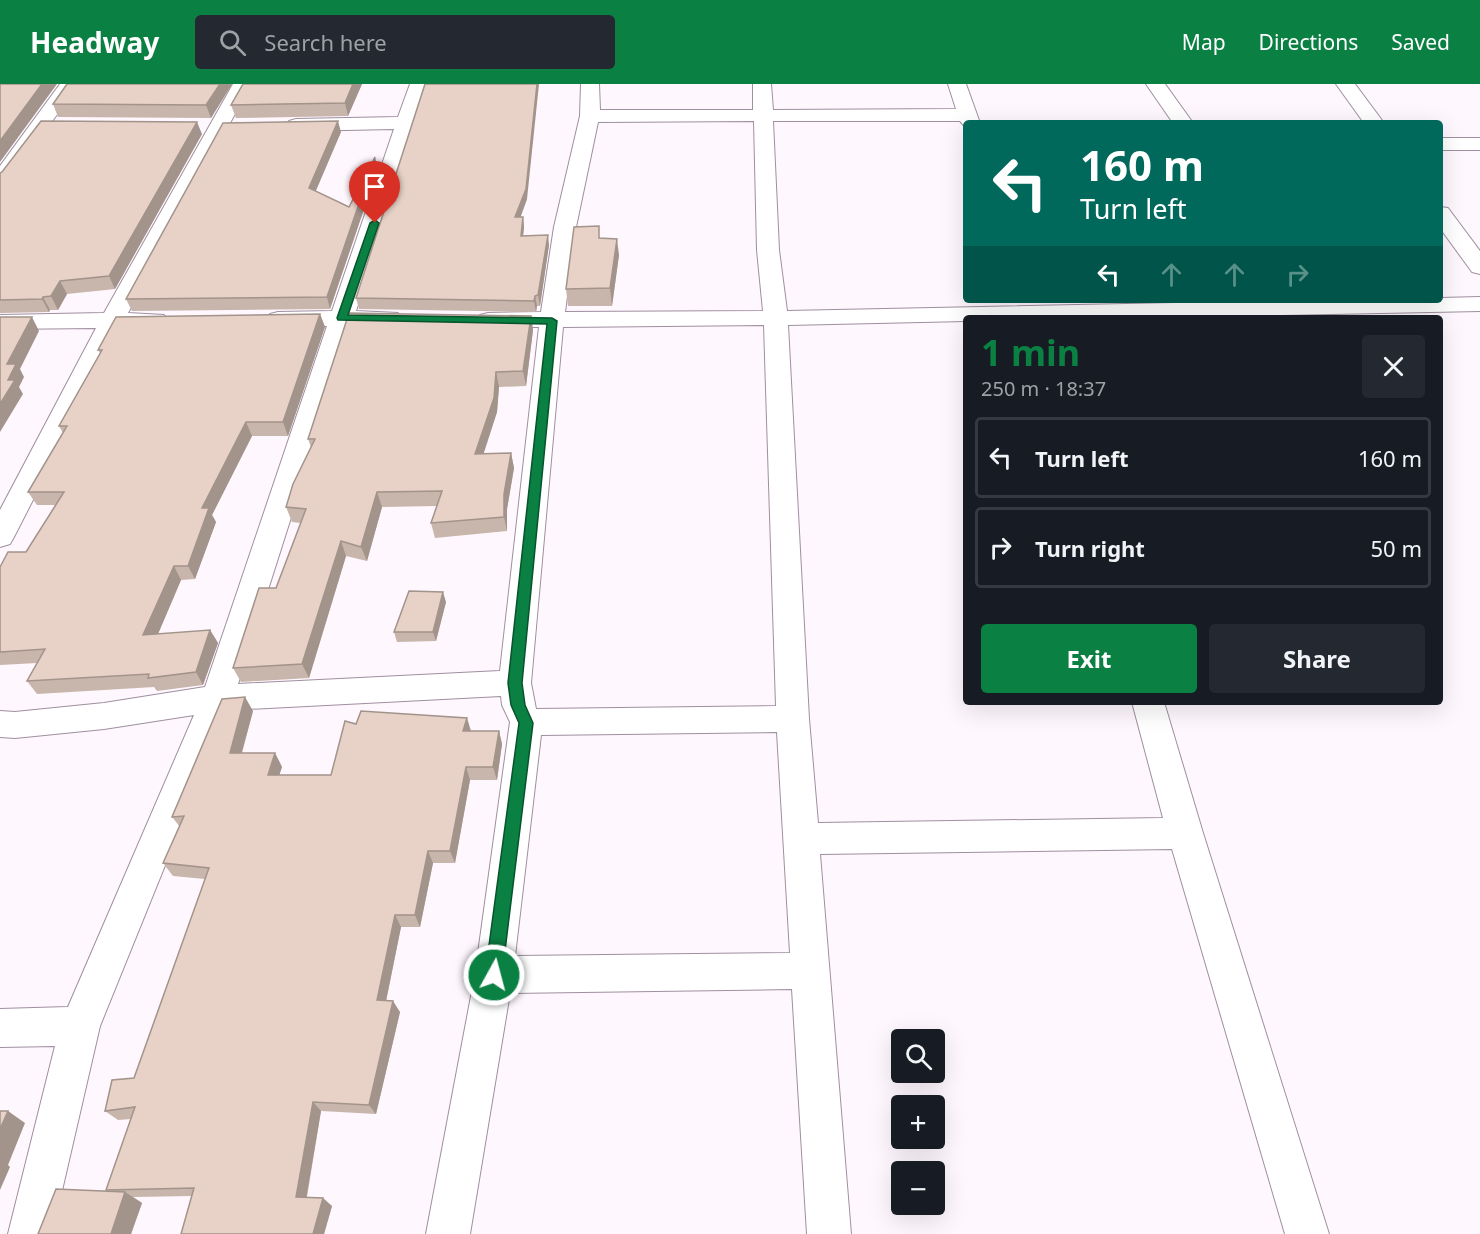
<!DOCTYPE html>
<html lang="en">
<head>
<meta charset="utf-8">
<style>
  :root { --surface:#171b24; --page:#242831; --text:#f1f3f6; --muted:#9ea1a6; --line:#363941; --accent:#0b8043 }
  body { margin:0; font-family:"Noto Sans",sans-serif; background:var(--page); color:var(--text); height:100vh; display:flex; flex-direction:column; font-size:22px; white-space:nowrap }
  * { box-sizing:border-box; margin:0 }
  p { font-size:20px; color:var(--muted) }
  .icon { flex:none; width:33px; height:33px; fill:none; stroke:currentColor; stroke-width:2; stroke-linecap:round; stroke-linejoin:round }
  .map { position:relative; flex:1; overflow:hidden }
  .side { position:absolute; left:963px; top:231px; width:480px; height:390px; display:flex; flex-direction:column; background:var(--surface); border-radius:6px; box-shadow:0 6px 24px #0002 }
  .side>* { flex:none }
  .top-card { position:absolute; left:963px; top:36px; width:480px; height:183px; border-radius:6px; box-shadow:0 6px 24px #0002; background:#00695c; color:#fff; overflow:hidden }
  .tools { position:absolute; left:891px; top:945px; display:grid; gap:12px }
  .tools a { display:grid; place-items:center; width:54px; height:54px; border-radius:6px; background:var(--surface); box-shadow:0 6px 24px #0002; font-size:30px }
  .pin { position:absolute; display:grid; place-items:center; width:51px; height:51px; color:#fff; margin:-62px -26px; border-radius:50% 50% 50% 0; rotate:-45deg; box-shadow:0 0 6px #0007 }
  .pin .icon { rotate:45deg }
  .me { position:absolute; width:66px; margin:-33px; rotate:7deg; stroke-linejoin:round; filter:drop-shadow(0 0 4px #0008) }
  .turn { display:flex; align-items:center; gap:21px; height:126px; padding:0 18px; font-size:27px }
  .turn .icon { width:78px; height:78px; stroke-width:2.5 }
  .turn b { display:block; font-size:42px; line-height:51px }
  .lanes { display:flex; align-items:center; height:57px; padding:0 18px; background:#0003; justify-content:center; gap:30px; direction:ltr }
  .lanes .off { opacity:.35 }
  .round { display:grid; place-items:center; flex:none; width:63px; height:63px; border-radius:6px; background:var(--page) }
  .summary { display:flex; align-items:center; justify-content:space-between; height:102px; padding:0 18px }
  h1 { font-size:36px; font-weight:700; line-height:45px; color:var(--accent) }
  .cta { display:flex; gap:12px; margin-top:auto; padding:12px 18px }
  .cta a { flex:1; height:69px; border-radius:6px; background:var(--accent); color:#fff; font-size:24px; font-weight:700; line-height:69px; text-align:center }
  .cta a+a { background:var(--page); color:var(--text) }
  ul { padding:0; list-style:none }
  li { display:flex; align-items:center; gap:18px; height:81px; margin:0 12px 9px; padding:0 6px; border:3px solid var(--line); border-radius:6px }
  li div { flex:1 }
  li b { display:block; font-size:22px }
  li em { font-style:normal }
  header { display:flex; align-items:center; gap:36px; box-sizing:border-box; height:84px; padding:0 30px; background:var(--accent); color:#fff }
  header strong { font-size:28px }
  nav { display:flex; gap:33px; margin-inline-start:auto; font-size:21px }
  .search { width:420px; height:54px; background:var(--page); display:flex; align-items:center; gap:15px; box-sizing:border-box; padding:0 21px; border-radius:6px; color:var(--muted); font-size:22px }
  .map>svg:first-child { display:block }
</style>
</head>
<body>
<header>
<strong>Headway</strong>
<div class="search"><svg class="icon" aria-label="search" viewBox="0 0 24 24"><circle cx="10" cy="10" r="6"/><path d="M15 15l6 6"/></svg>Search here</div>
<nav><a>Map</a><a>Directions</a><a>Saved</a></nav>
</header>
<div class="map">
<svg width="1480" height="1150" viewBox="0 0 1480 1150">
  <rect width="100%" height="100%" fill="#fef7fe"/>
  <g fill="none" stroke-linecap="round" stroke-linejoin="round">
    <defs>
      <g id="minor">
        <polygon points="60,0 79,0 7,100 0,102 0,82"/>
        <polygon points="233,0 251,0 128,229 164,231 168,236 164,241 121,244 14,453 10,460 0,463 0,426 96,244 0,245 0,231 104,229"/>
        <path d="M 410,0 L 428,0 L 356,227 L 398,229 L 402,234 L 398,239 L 352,242 L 238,600 L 500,587 L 539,243 L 488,243 L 480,241 L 476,236 L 480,231 L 488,229 L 541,228 L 554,143 L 580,32 L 581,0 L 599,0 L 600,26 L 753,26 L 753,0 L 771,0 L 773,26 L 956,25 L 948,0 L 966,0 L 980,39 L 966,39 L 966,44 L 960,37 L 773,37 L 779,166 L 787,227 L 1324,216 L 1440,216 L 1440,214 L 1480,213 L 1480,227 L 1135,234 L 966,234 L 966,237 L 788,241 L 809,635 L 818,739 L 1163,734 L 1132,618 L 1164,618 L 1203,749 L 1329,1150 L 1285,1150 L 1172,765 L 820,770 L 851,1150 L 807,1150 L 792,905 L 510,909 L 470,1150 L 426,1150 L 475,891 L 510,638 L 502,621 L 501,612 L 228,626 L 100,942 L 52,1150 L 8,1150 L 55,962 L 0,963 L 0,925 L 68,923 L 194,631 L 104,645 L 15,654 L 0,653 L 0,627 L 15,628 L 104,619 L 205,603 L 327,242 L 278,242 L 270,240 L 266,235 L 270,230 L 278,228 L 332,227 L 394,45 L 296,47 L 289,45 L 286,41 L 289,37 L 296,35 L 398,33 ZM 754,37 L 757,166 L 763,227 L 565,228 L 576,143 L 598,38 ZM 764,241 L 776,622 L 536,625 L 531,599 L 563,243 ZM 777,648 L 790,869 L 515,872 L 541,651 Z"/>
        <polygon points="1146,0 1165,0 1193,39 1173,39"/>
        <polygon points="1336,0 1355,0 1384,39 1364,39"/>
        <rect x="1440" y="54" width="40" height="12"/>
        <polygon points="1440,123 1448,124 1480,167 1480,190 1472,188 1440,144"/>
      </g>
    </defs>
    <use href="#minor" stroke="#9f8f9f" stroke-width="2"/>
    <use href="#minor" fill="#fff" fill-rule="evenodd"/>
  </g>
  <g fill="#c8b5ab">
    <polygon points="232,0 211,34 58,33 53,20"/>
    <polygon points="243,0 362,0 348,32 236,34 231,21"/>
    <polygon points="341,48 315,107 349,123 378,84 330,225 132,227 126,215"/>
    <polygon points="202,50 115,205 67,210 58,226 50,226 49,228 0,229 0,89"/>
    <polygon points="527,115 520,133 523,133 524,143 523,152 549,161 540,222 537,222 536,228 359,225 356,214"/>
    <polygon points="601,154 619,171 612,222 568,222 566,205"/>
    <polygon points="320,230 325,243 288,352 252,352 212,431 216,438 195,495 181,496 158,550 210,546 218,559 203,601 157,607 154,603 37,610 27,597 37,579 0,581 0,483 26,468 55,421 37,421 28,408 63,349 59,342 100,269 98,266"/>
    <polygon points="531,232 533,246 526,302 499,303 497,328 483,370 511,369 514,384 507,425 507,447 435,454 431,439 437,422 382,423 367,477 346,472 309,594 241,598 233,584 276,504 301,439 292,438 286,423 311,363 308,355"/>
    <polygon points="446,518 436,557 397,558 394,548"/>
    <polygon points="253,627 242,669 275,669 282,683 279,691 331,691 356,640 471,647 499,647 502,660 497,696 470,696 455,779 433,779 420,843 401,843 386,917 400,928 376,1030 321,1027 307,1113 332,1122 324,1150 181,1150 192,1112 133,1113 142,1119 131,1150 38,1150 109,1108 106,1106 131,1035 118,1036 105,1027 134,994 205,795 173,792 163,779 180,743 172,733"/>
  </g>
  <g fill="#a2938b">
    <polygon points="42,0 57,0 0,78 0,57"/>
    <polygon points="220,0 232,0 211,34 206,21"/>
    <polygon points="353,0 362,0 348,32 345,19"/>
    <polygon points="537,0 539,0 527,115 517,143 515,133"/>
    <polygon points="338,37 341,48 312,116 309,104"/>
    <polygon points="197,38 202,50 115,205 109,192"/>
    <polygon points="375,73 378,84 330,225 327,213"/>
    <polygon points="523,133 524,143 522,162 521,152"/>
    <polygon points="548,151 549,161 540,222 538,211"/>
    <polygon points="617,155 619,171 612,222 610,204"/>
    <polygon points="60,197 67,210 58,226 51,212"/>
    <polygon points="535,212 537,222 536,228 534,217"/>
    <polygon points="43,213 50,226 49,228 42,215"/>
    <polygon points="320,230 325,243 288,352 283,338"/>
    <polygon points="531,232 533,246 526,302 523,287"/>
    <polygon points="32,233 39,247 20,285 24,293 19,303 23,310 0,348 0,320 8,296 7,280"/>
    <polygon points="496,288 499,303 497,328 479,384 475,370"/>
    <polygon points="246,338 252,352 212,431 216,438 195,495 188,482 202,424"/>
    <polygon points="511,369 514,384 507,425 507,447 504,433 504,410"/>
    <polygon points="377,408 382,423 367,477 361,463"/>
    <polygon points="341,457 346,472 309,594 302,580"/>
    <polygon points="174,482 181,496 152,564 143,551"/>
    <polygon points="443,508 446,518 436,557 433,548"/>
    <polygon points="210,546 218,559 203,601 196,588"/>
    <polygon points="245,613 253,627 238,682 230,669"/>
    <polygon points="467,634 471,647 463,647"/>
    <polygon points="499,647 502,660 497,696 493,683"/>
    <polygon points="275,669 282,683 275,704 268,691"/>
    <polygon points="466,683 470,696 455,779 450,767"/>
    <polygon points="428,767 433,779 420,843 415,831"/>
    <polygon points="395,831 401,843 384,927 377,916"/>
    <polygon points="393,917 400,928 376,1030 369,1021"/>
    <polygon points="313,1018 321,1027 305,1121 296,1113"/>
    <polygon points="8,1027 25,1039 8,1081 10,1083 0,1106 0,1045"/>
    <polygon points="125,1108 142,1119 131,1150 111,1150"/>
    <polygon points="323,1114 332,1122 324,1150 313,1150"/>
  </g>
  <g fill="#e8d2c7" stroke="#a2938b" stroke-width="1.5">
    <polygon points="0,0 42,0 0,57"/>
    <polygon points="67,0 220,0 206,21 53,20"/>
    <polygon points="243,0 353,0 345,19 231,21"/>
    <polygon points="425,0 537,0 526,105 515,133 523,133 521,152 548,151 538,211 535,212 534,217 356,214"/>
    <polygon points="41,37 197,38 109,192 60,197 51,212 43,213 42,215 0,216 0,89 2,88"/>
    <polygon points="338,37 309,104 349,123 375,73 327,213 126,215 223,39"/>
    <polygon points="599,142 599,154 617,155 610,204 566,205 574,143"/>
    <polygon points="349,229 531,232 523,287 496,288 494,314 475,370 511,369 504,410 504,433 431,439 442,407 377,408 361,463 341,457 302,580 233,584 259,504 276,504 306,425 286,423 293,400 315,355 308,355"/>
    <polygon points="320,230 283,338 246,338 202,424 209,424 188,482 174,482 143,551 210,546 196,588 148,594 149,590 27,597 45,565 0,568 0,483 8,468 26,468 64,408 28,408 67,342 59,342 102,266 98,266 116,233"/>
    <polygon points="0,233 32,233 7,280 16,280 8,296 15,296 0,320"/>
    <polygon points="409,507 443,508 433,548 394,548"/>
    <polygon points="245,613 230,669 275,669 268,691 331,691 345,637 356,640 361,627 467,634 463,647 499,647 493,683 466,683 450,767 428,767 415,831 395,831 377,916 393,917 369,1021 313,1018 296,1113 323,1114 313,1150 181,1150 194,1104 106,1106 135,1023 105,1027 112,996 134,994 209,784 163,779 184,732 172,733 222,615"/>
    <polygon points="0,1027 8,1027 0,1045"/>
    <polygon points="56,1105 125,1108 111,1150 38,1150"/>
  </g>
  <polygon fill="#0b8043" stroke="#07532c" stroke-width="1.5" points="375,136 379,139 348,231 552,234 557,237 522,599 525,621 533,639 502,891 500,897 494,899 488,897 485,891 519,639 511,621 508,599 547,240 338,236 337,234 370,139"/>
</svg>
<div class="tools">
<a><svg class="icon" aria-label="search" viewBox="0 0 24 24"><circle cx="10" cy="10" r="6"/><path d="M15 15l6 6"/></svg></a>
<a>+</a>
<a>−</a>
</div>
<div class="pin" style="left:375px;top:139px;background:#d93025"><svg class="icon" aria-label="arrive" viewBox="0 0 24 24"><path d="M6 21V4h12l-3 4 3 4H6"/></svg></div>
<svg class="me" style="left:494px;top:891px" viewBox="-20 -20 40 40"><circle r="17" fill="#0b8043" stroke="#fff" stroke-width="3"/><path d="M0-11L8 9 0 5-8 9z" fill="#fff"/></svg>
<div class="top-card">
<div class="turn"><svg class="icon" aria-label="left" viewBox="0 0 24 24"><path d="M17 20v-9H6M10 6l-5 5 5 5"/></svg><div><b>160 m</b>Turn left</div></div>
<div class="lanes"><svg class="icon" aria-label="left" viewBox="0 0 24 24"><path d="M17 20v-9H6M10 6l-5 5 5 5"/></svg><svg class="icon off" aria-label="ahead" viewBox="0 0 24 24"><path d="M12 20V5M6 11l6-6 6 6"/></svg><svg class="icon off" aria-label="ahead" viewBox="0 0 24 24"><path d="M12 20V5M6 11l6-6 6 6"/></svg><svg class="icon off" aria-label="right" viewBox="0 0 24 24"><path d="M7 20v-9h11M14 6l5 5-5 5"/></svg></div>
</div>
<section class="side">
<div class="summary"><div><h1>1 min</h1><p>250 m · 18:37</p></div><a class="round"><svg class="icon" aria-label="close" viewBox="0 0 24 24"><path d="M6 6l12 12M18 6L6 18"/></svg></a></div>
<ul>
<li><svg class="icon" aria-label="left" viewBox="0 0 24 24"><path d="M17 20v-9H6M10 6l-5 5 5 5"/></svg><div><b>Turn left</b></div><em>160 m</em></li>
<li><svg class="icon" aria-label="right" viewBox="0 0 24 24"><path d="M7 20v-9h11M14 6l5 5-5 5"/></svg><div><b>Turn right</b></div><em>50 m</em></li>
</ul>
<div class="cta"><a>Exit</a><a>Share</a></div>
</section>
</div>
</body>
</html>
